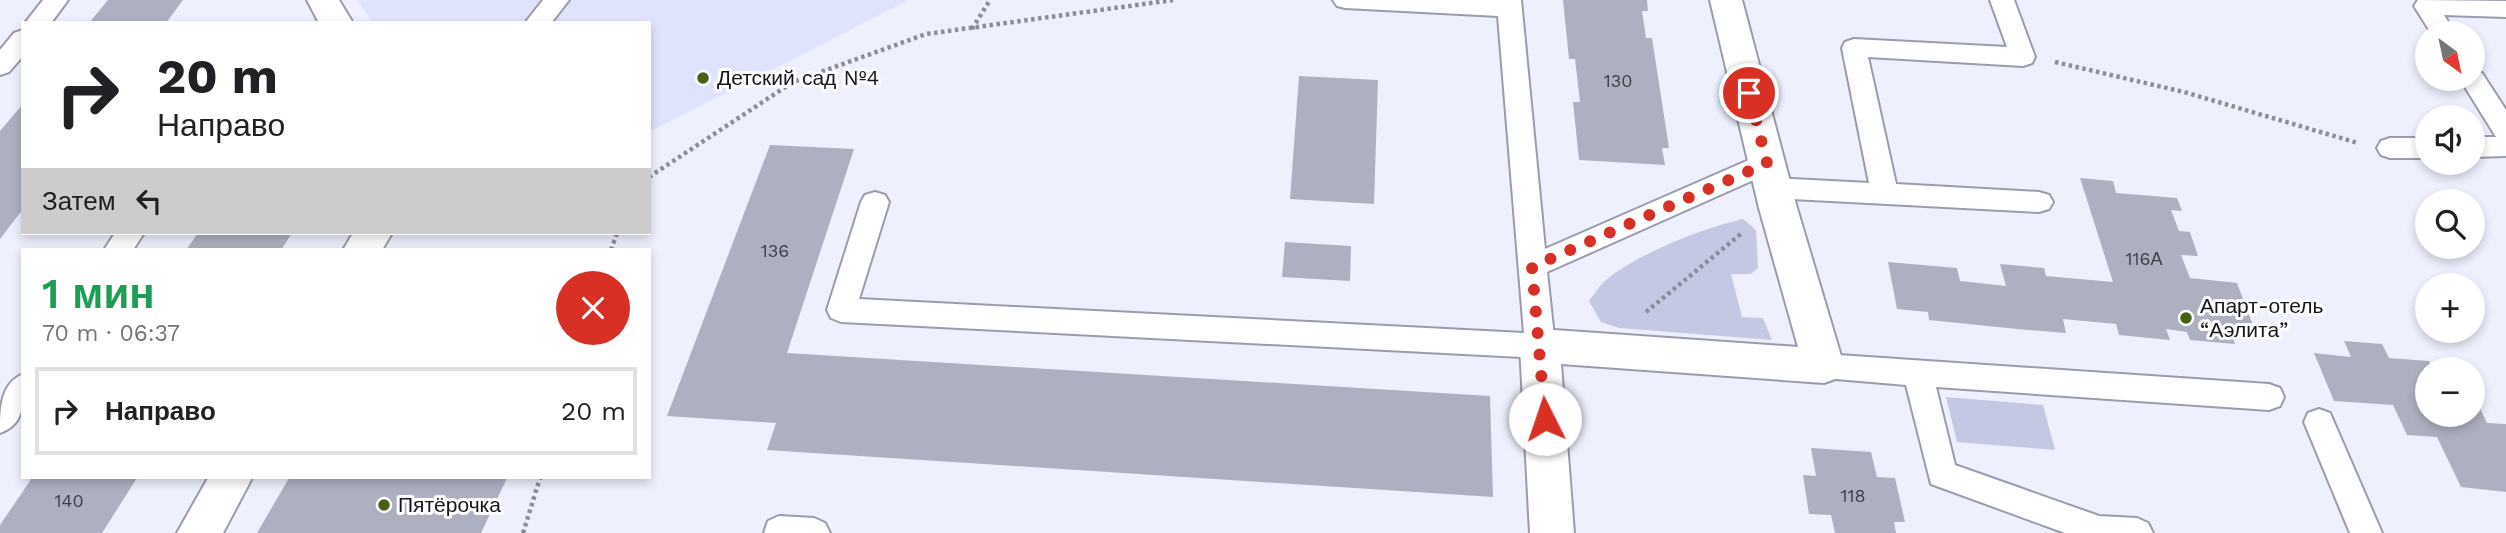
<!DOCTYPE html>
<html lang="ru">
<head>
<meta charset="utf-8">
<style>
  :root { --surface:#fff; --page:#f6f6f6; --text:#202124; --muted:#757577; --line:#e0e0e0 }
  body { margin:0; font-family:"Work Sans",sans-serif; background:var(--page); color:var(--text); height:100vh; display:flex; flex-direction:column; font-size:26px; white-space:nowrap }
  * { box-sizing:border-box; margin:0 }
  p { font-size:23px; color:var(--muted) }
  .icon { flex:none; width:38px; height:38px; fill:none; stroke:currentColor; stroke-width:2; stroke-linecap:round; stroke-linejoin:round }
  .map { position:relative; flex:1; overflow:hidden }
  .side { position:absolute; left:21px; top:248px; width:630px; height:231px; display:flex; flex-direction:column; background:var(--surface); border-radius:0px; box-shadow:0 4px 10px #0003 }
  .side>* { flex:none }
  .banner { position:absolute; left:21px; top:21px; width:630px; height:214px; border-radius:0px; box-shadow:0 4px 10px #0003; background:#fff; color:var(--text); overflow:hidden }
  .needle { width:46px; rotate:147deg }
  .buttons { position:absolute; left:2415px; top:21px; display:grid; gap:14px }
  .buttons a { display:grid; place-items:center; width:70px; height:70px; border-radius:50%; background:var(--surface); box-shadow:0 4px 10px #0003; font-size:35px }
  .pin { position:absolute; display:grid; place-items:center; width:60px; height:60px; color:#fff; margin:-30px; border:4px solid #fff; border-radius:50%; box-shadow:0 2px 7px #0007 }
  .me { position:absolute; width:77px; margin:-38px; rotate:356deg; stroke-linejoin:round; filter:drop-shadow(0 0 5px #0008) }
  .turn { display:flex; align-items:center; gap:24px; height:147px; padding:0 21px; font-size:32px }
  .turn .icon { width:91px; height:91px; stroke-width:2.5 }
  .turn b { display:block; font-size:49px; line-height:60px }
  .then { display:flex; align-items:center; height:66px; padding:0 21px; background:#0003; gap:14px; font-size:26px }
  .round { display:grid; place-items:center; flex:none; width:74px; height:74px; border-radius:37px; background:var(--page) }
  .overview { display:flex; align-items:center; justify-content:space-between; height:119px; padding:0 21px }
  h1 { font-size:42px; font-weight:600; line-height:52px; color:#1e9e55 }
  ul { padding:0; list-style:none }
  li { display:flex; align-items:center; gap:21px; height:88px; margin:0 14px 10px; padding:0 7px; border:4px solid var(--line); border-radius:0px }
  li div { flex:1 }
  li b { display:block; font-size:26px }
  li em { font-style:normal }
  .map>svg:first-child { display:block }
</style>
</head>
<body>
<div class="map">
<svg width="2506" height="533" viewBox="0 0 2506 533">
  <rect width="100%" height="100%" fill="#eef0fe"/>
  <polygon fill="#dfe3fc" points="357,0 909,0 649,132 649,23 373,23"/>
  <g fill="#c4c8e3">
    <path d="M 1743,219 L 1756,230 L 1758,268 L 1751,274 L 1731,274 L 1742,317 L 1763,318 L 1772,340 L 1619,328 L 1601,322 L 1589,301 C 1594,295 1599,286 1606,280 C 1637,254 1703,228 1743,219 Z"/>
    <polygon points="1946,397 2043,405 2055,450 1957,442"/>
  </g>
  <g fill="#adb0c1">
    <polygon points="108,0 183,0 166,23 89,23"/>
    <polygon points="1563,0 1647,0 1648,11 1642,11 1646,38 1652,38 1669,148 1662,148 1665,165 1579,160 1573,102 1580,102 1575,59 1569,59"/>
    <polygon points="1299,76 1378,80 1374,204 1290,199"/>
    <polygon points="23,104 23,209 0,239 0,131"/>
    <polygon points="770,145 854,149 787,353 1490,396 1493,497 767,450 776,423 667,416"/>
    <polygon points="2080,178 2113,181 2116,193 2177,198 2182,211 2171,210 2179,231 2190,232 2198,256 2181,255 2190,278 2237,283 2258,338 2232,335 2235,344 2190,340 2187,332 2166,329 2170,340 2119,335 2116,324 2063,319 2066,333 2017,329 1929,320 1928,312 1897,309 1888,262 1957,268 1960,281 2006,286 2000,264 2044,268 2046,276 2113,282"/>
    <polygon points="198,233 292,233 281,250 186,250"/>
    <polygon points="1285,242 1351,246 1350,281 1282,277"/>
    <polygon points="2344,341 2382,344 2389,358 2429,361 2433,369 2427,369 2427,415 2473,415 2473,394 2487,423 2506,424 2506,492 2461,487 2437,437 2407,435 2393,405 2334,401 2314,353 2351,357"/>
    <polygon points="1811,448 1871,452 1877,477 1895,478 1905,522 1894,522 1896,533 1835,533 1831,515 1809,514 1803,475 1816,476"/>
    <polygon points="32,478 137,478 102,533 0,533 0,525"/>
    <polygon points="289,478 507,478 481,533 257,533"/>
  </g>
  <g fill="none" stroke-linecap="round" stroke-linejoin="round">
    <defs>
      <g id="lane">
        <polygon points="43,0 68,0 51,23 25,23"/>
        <polygon points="543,0 569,0 551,23 525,23"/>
        <polygon points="1333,0 1521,0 1545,249 1758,156 1767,153 1776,156 1780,163 1776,170 1547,272 1555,346 1550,355 1540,358 841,322 831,318 827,310 861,202 865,195 875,192 885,195 889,202 859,299 1524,333 1498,16 1345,8 1337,6"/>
        <polygon points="1990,0 2014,0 2035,57 2032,63 2023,66 1868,57 1896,184 2039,192 2049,195 2053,202 2049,209 2039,212 1773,198 1764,195 1760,188 1764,181 1773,178 1869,183 1842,48 1845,42 1854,39 2007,47"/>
        <polygon points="2418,0 2506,1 2506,17 2444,15 2455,33 2431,33 2414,6"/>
        <polygon points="23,30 23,56 9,72 0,75 0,50 14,33"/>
        <polygon points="2473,70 2482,73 2506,110 2506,156 2473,157 2473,137 2496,137 2460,79 2473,79"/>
        <polygon points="2390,138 2427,138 2427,158 2390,158 2381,155 2377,148 2381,141"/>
        <polygon points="115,233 144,233 133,250 104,250"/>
        <polygon points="1824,354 2269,384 2280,388 2284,397 2280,406 2269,410 1936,387 1955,465 2099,516 2137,518 2148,523 2153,533 2065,533 1931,484 1906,385 1824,378 1814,375 1809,366 1814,357"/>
        <path d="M 23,374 C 23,398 27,424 0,433 C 0,409 0,384 23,374 Z"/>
        <polygon points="2319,409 2330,413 2382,533 2350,533 2304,422 2308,413"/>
        <polygon points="779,516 814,518 825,523 830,533 764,533 768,521"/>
      </g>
      <g id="street">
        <polygon points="307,0 339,0 353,23 319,23"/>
        <polygon points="1710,0 1742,0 1797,208 1844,366 1838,378 1824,383 1561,364 1574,533 1530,533 1520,346 1526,334 1540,329 1798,347 1759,208"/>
        <polygon points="353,233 392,233 382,250 343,250"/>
        <polygon points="208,478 252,478 223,533 177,533"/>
      </g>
    </defs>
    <use href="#lane" stroke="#999cac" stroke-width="4"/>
    <use href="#street" stroke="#999cac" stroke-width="4"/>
    <g stroke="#8c8d98" stroke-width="4.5" stroke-dasharray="3.5 3.5" stroke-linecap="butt">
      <polyline points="972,29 990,0"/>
      <polyline points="2055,62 2184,92 2358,143"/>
      <polyline points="649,177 793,82 926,34 1173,0"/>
      <polyline points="611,250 617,233"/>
      <polyline points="1646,312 1742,233"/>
      <polyline points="523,533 540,478"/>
    </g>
    <use href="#lane" fill="#fff" fill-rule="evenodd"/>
    <use href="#street" fill="#fff" fill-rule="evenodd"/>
  </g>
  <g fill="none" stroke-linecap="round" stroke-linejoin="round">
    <polyline stroke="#d93025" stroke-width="12" stroke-dasharray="0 21.6" points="1545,419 1532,267 1767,163 1749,93"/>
  </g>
  <g fill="#446114" stroke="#fefefe" stroke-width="2.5">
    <circle cx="703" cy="78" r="7"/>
    <circle cx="2186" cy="318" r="7"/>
    <circle cx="384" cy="505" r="7"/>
  </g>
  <g text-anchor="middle" stroke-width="6" stroke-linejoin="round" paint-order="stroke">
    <g font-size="18" fill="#3c3d46">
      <text x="1618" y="87">130</text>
      <text x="775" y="257">136</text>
      <text x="2144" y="265">116А</text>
      <text x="1853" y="502">118</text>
      <text x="69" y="507">140</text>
    </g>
    <g font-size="21" fill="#16171d" stroke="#fefefe" text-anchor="start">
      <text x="717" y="85">Детский сад №4</text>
      <text x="2200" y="313">Апарт-отель<tspan x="2200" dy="24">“Аэлита”</tspan></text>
      <text x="398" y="512">Пятёрочка</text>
    </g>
  </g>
</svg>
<div class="buttons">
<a><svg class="needle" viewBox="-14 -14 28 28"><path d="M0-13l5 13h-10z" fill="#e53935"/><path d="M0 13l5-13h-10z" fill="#757577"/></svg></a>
<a><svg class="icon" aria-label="sound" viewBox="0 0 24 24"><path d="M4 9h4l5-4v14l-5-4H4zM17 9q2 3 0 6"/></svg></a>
<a><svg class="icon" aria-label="search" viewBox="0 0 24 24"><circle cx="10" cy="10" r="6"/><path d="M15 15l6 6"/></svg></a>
<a>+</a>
<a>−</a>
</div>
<div class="pin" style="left:1749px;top:93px;background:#d93025"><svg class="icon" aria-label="arrive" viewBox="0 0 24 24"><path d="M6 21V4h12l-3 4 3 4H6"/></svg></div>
<svg class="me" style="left:1545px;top:419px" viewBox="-20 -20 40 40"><circle r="19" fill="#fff"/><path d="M0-13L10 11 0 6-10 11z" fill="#d93025"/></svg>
<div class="banner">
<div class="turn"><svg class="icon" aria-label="right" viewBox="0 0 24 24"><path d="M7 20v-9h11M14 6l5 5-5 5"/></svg><div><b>20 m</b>Направо</div></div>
<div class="then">Затем<svg class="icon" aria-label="left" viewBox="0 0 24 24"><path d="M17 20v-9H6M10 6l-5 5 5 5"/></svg></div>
</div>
<section class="side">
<div class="overview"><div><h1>1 мин</h1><p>70 m · 06:37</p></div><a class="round" style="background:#d93025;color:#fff"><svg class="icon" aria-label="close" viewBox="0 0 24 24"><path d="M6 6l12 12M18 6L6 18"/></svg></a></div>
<ul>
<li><svg class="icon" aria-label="right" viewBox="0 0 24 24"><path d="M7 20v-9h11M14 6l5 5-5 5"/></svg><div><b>Направо</b></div><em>20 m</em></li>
</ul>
</section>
</div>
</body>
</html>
